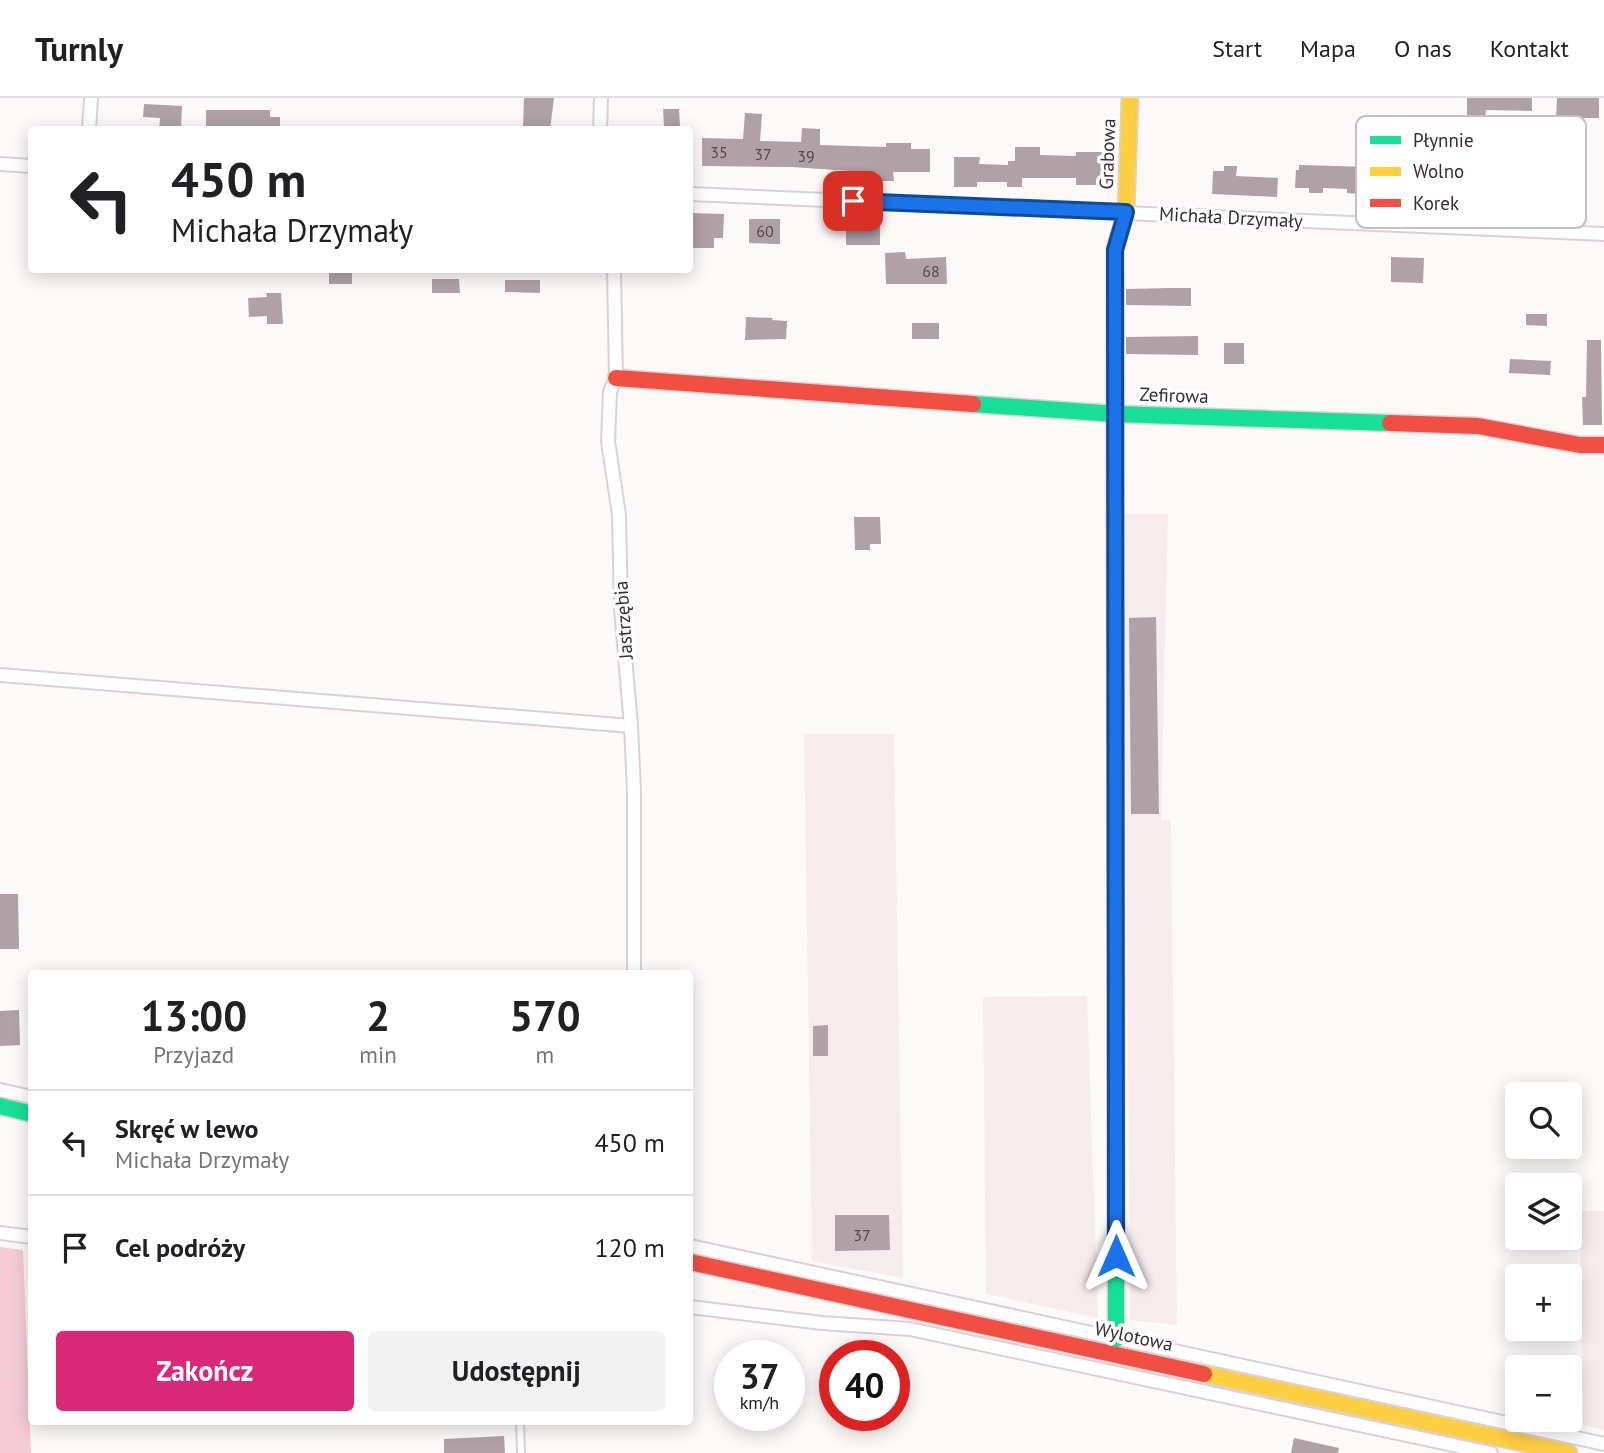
<!DOCTYPE html>
<html lang="pl">
<head>
<meta charset="utf-8">
<style>
  :root { --surface:#fff; --page:#f2f2f2; --text:#202124; --muted:#757577; --line:#e0e0e0; --accent:#db2777 }
  body { margin:0; font-family:"PT Sans",sans-serif; background:var(--page); color:var(--text); height:100vh; display:flex; flex-direction:column; font-size:26px; white-space:nowrap }
  * { box-sizing:border-box; margin:0 }
  p { font-size:23px; color:var(--muted) }
  .icon { flex:none; width:38px; height:38px; fill:none; stroke:currentColor; stroke-width:2; stroke-linecap:round; stroke-linejoin:round }
  .map { position:relative; flex:1; overflow:hidden }
  .drawer { position:absolute; left:28px; top:872px; width:665px; height:455px; display:flex; flex-direction:column; background:var(--surface); border-radius:7px; box-shadow:0 4px 18px #0003 }
  .drawer>* { flex:none }
  .guide { position:absolute; left:28px; top:28px; width:665px; height:147px; border-radius:7px; box-shadow:0 4px 18px #0003; background:#fff; color:var(--text); overflow:hidden }
  .fabs { position:absolute; left:1505px; top:984px; display:grid; gap:14px }
  .fabs a { display:grid; place-items:center; width:77px; height:77px; border-radius:7px; background:var(--surface); box-shadow:0 4px 18px #0003; font-size:35px }
  .speed { position:absolute; left:714px; top:1242px; display:flex; gap:14px; font-size:35px; font-weight:700; text-align:center }
  .speed>* { display:grid; place-content:center; width:91px; height:91px; border-radius:50%; background:var(--surface); box-shadow:0 4px 18px #0003; line-height:1 }
  .speed small { font-size:18px; font-weight:400 }
  .speed .limit { border:10px solid #d22; background:#fff; color:#111 }
  .pin { position:absolute; display:grid; place-items:center; width:60px; height:60px; color:#fff; margin:-30px; border-radius:14px; box-shadow:0 4px 10px #0006 }
  .me { position:absolute; width:77px; margin:-38px; rotate:0deg; stroke-linejoin:round; filter:drop-shadow(0 0 5px #0008) }
  .turn { display:flex; align-items:center; gap:24px; height:147px; padding:0 28px; font-size:32px }
  .turn .icon { width:91px; height:91px; stroke-width:2.5 }
  .turn b { display:block; font-size:49px; line-height:60px }
  .eta { display:flex; justify-content:space-evenly; align-items:center; height:119px; text-align:center }
  .eta b { font-size:42px; font-weight:700; line-height:49px }
  .button { display:flex; gap:14px; margin-top:auto; padding:14px 28px }
  .button a { flex:1; height:80px; border-radius:7px; background:var(--accent); color:#fff; font-size:28px; font-weight:700; line-height:80px; text-align:center }
  .button a+a { background:var(--page); color:var(--text) }
  ul { padding:0; list-style:none }
  li { display:flex; align-items:center; gap:21px; height:105px; padding:0 28px; border-top:2px solid var(--line) }
  li div { flex:1 }
  li b { display:block; font-size:26px }
  li em { font-style:normal }
  header { display:flex; align-items:center; gap:42px; box-sizing:border-box; height:98px; padding:0 35px; background:var(--surface); border-bottom:2px solid var(--line) }
  header strong { font-size:33px }
  nav { display:flex; gap:38px; margin-inline-start:auto; font-size:24px }
  .map>svg:first-child { display:block }
</style>
</head>
<body>
<header>
<strong>Turnly</strong>
<nav><a>Start</a><a>Mapa</a><a>O nas</a><a>Kontakt</a></nav>
</header>
<div class="map">
<svg width="1604" height="1355" viewBox="0 0 1604 1355">
  <rect width="100%" height="100%" fill="#fdf9f9"/>
  <g fill="#f8ebee">
    <polygon points="1124,416 1168,416 1161,722 1171,723 1177,1227 1130,1222"/>
    <polygon points="804,636 894,636 903,1180 812,1163"/>
    <polygon points="1087,898 1098,1220 986,1196 983,899"/>
    <polygon points="1580,1113 1604,1113 1604,1332 1583,1327"/>
  </g>
  <polygon fill="#f6cad6" points="0,1149 23,1152 31,1355 0,1355"/>
  <g fill="#afa1a5">
    <polygon points="524,0 554,0 550,32 523,31"/>
    <polygon points="1467,0 1532,0 1532,13 1486,12 1485,22 1467,22"/>
    <polygon points="1557,0 1599,0 1599,20 1583,20 1582,45 1579,45 1579,54 1558,53 1558,44 1555,43"/>
    <polygon points="144,6 182,8 181,32 159,32 160,20 143,19"/>
    <polygon points="663,11 679,11 680,28 664,28"/>
    <polygon points="206,12 270,12 270,19 280,19 280,32 206,32"/>
    <polygon points="745,15 762,16 760,43 801,44 802,30 820,31 820,47 886,49 886,45 911,45 911,51 930,51 930,74 893,74 894,83 878,83 878,75 792,69 702,68 702,40 743,41"/>
    <polygon points="1015,49 1040,49 1040,57 1076,58 1076,54 1107,54 1107,87 1076,87 1076,80 1022,80 1022,89 1007,89 1007,84 977,84 977,89 954,89 954,59 980,59 979,66 1008,67 1008,63 1015,63"/>
    <polygon points="1299,67 1370,69 1368,97 1347,95 1347,91 1323,90 1323,95 1309,95 1309,90 1295,90 1296,72 1299,72"/>
    <polygon points="1224,68 1237,68 1236,78 1278,80 1277,99 1212,96 1213,73 1224,73"/>
    <polygon points="690,115 724,116 723,140 714,140 714,150 690,150"/>
    <rect x="846" y="119" width="34" height="28"/>
    <polygon points="749,121 780,121 780,146 749,145"/>
    <polygon points="905,154 906,161 946,159 947,186 886,186 885,155"/>
    <polygon points="1391,159 1424,160 1423,185 1391,184"/>
    <polygon points="352,172 352,186 329,186 329,173"/>
    <polygon points="432,181 459,181 460,195 432,195"/>
    <polygon points="505,182 540,182 540,195 505,194"/>
    <polygon points="1170,190 1191,190 1191,208 1126,207 1126,191"/>
    <polygon points="266,195 281,195 283,226 267,226 267,218 249,219 248,200 267,199"/>
    <polygon points="1526,216 1547,216 1547,228 1526,227"/>
    <polygon points="746,219 773,220 772,222 787,223 786,241 745,242"/>
    <rect x="912" y="225" width="27" height="16"/>
    <polygon points="1198,238 1198,257 1126,256 1126,239"/>
    <polygon points="1587,242 1601,242 1602,327 1583,327 1582,299 1586,299"/>
    <rect x="1224" y="245" width="20" height="21"/>
    <polygon points="1510,261 1551,263 1550,277 1509,275"/>
    <polygon points="854,419 880,419 881,446 870,446 870,452 855,452"/>
    <polygon points="1156,519 1159,716 1131,716 1129,520"/>
    <polygon points="0,796 18,796 19,851 0,851"/>
    <polygon points="19,912 20,947 0,948 0,913"/>
    <polygon points="828,927 828,958 813,958 813,928"/>
    <polygon points="835,1117 889,1117 890,1152 835,1153"/>
    <polygon points="504,1338 505,1355 444,1355 444,1341"/>
    <polygon points="1294,1340 1339,1350 1338,1355 1291,1355"/>
  </g>
  <g fill="none" stroke-linecap="round" stroke-linejoin="round">
    <defs>
      <polyline id="lane" points="520,1323 521,1355"/>
      <g id="street">
        <polyline points="89,32 91,0"/>
        <polyline points="600,32 601,0"/>
        <polyline points="0,66 32,68"/>
        <polyline points="690,96 1604,136"/>
        <polyline points="614,172 616,280 610,294 608,343 619,417 621,511 631,628 634,693 634,875"/>
        <polyline points="0,577 631,628"/>
        <polyline points="0,992 32,999"/>
        <polyline points="0,1135 32,1139"/>
        <polyline points="690,1148 1604,1346"/>
        <polyline points="690,1209 822,1225 910,1231 1491,1355"/>
      </g>
      <g id="fast">
        <polyline points="973,306 1116,316 1390,325"/>
        <polyline points="1116,879 1116,1241"/>
        <polyline points="0,1008 32,1016"/>
      </g>
      <g id="slow">
        <polyline points="1115,379 1115,151 1126,114 1130,0"/>
        <polyline points="1204,1276 1569,1355"/>
      </g>
      <g id="jam">
        <polyline points="616,280 973,306"/>
        <polyline points="1390,325 1478,328 1580,347 1604,347"/>
        <polyline points="1115,379 1116,879"/>
        <polyline points="690,1164 1204,1276"/>
      </g>
    </defs>
    <use href="#lane" stroke="#dbd1d4" stroke-width="10"/>
    <use href="#street" stroke="#dbd1d4" stroke-width="16"/>
    <use href="#fast" stroke="#dbd1d4" stroke-width="19"/>
    <use href="#slow" stroke="#dbd1d4" stroke-width="19"/>
    <use href="#jam" stroke="#dbd1d4" stroke-width="19"/>
    <g stroke="#dcdada" stroke-width="2.5" stroke-dasharray="3.5 3.5" stroke-linecap="butt">
      <polyline points="14,1152 23,1355"/>
      <polyline points="0,1278 20,1276"/>
    </g>
    <use href="#lane" stroke="#fffefe" stroke-width="6"/>
    <use href="#street" stroke="#fffefe" stroke-width="12"/>
    <use href="#fast" stroke="#16e098" stroke-width="16"/>
    <use href="#slow" stroke="#ffcf43" stroke-width="16"/>
    <use href="#jam" stroke="#f24e42" stroke-width="16"/>
  </g>
  <g fill="none" stroke-linecap="round" stroke-linejoin="round">
    <defs>
      <polyline id="route" points="853,103 1126,114 1115,152 1116,1158"/>
    </defs>
    <use href="#route" stroke="#114b97" stroke-width="18"/>
    <use href="#route" stroke="#1a73e8" stroke-width="12"/>
  </g>
  <g text-anchor="middle" stroke-width="7" stroke-linejoin="round" paint-order="stroke">
    <g font-size="16" fill="#57484c">
      <text x="719" y="60">35</text>
      <text x="763" y="62">37</text>
      <text x="806" y="64">39</text>
      <text x="765" y="139">60</text>
      <text x="931" y="179">68</text>
      <text x="862" y="1143">37</text>
    </g>
    <g font-size="19" fill="#3a2b2f" stroke="#fff">
      <text transform="translate(1107 56) rotate(-88)" y="7">Grabowa</text>
      <text transform="translate(1231 119) rotate(3)" y="7">Michała Drzymały</text>
      <text transform="translate(1174 297) rotate(2)" y="7">Zefirowa</text>
      <text transform="translate(623 522) rotate(-94)" y="7">Jastrzębia</text>
      <text transform="translate(1134 1238) rotate(12)" y="7">Wylotowa</text>
    </g>
  </g>
  <rect x="1356" y="18" width="230" height="112" rx="10" fill="#fff" stroke="#c4bfc1" stroke-width="2"/>
  <rect x="1370" y="38" width="31" height="8" fill="#16e098"/>
  <rect x="1370" y="69" width="31" height="9" fill="#ffcf43"/>
  <rect x="1370" y="101" width="31" height="8" fill="#f24e42"/>
  <g font-size="19" fill="#3a2b2f">
    <text x="1413" y="49">Płynnie</text>
    <text x="1413" y="80">Wolno</text>
    <text x="1413" y="112">Korek</text>
  </g>
</svg>
<div class="fabs">
<a><svg class="icon" aria-label="search" viewBox="0 0 24 24"><circle cx="10" cy="10" r="6"/><path d="M15 15l6 6"/></svg></a>
<a><svg class="icon" aria-label="layers" viewBox="0 0 24 24"><path d="M12 4l9 5-9 5-9-5zM3 14l9 5 9-5"/></svg></a>
<a>+</a>
<a>−</a>
</div>
<div class="speed"><div>37<small>km/h</small></div><div class="limit">40</div></div>
<div class="pin" style="left:853px;top:103px;background:#d93025"><svg class="icon" aria-label="arrive" viewBox="0 0 24 24"><path d="M6 21V4h12l-3 4 3 4H6"/></svg></div>
<svg class="me" style="left:1116px;top:1158px" viewBox="-20 -20 40 40"><path d="M0-17L14 15 0 8-14 15z" fill="#1a73e8" stroke="#fff" stroke-width="4"/></svg>
<div class="guide">
<div class="turn"><svg class="icon" aria-label="left" viewBox="0 0 24 24"><path d="M17 20v-9H6M10 6l-5 5 5 5"/></svg><div><b>450 m</b>Michała Drzymały</div></div>
</div>
<section class="drawer">
<div class="eta">
<div><b>13:00</b><p>Przyjazd</p></div>
<div><b>2</b><p>min</p></div>
<div><b>570</b><p>m</p></div>
</div>
<ul>
<li><svg class="icon" aria-label="left" viewBox="0 0 24 24"><path d="M17 20v-9H6M10 6l-5 5 5 5"/></svg><div><b>Skręć w lewo</b><p>Michała Drzymały</p></div><em>450 m</em></li>
<li><svg class="icon" aria-label="arrive" viewBox="0 0 24 24"><path d="M6 21V4h12l-3 4 3 4H6"/></svg><div><b>Cel podróży</b></div><em>120 m</em></li>
</ul>
<div class="button"><a>Zakończ</a><a>Udostępnij</a></div>
</section>
</div>
</body>
</html>
